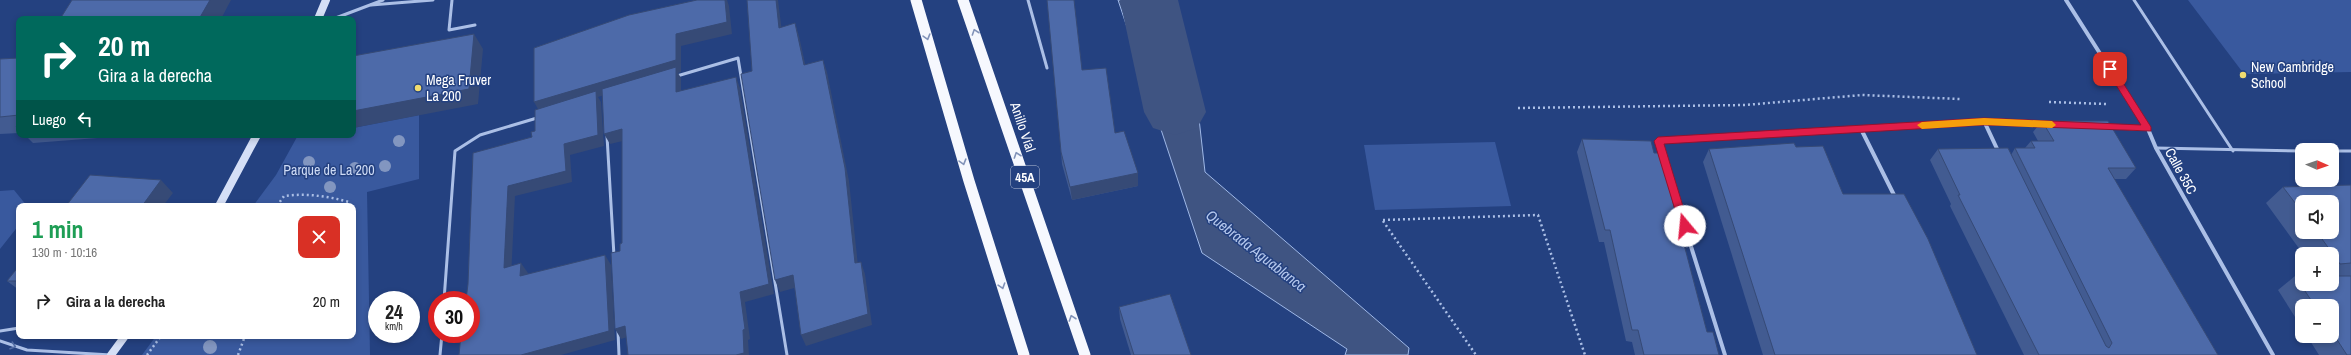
<!DOCTYPE html>
<html lang="es">
<head>
<meta charset="utf-8">
<style>
  :root { --surface:#fff; --page:#f2f2f2; --text:#222; --muted:#767676 }
  body { margin:0; font-family:"Archivo Narrow",sans-serif; background:var(--page); color:var(--text); height:100vh; display:flex; flex-direction:column; font-size:15px; white-space:nowrap }
  * { box-sizing:border-box; margin:0 }
  p { font-size:13px; color:var(--muted) }
  .icon { flex:none; width:22px; height:22px; fill:none; stroke:currentColor; stroke-width:2; stroke-linecap:round; stroke-linejoin:round }
  .map { position:relative; flex:1; overflow:hidden }
  .drawer { position:absolute; left:16px; top:203px; width:340px; height:136px; display:flex; flex-direction:column; background:var(--surface); border-radius:8px; box-shadow:0 2px 6px #0003 }
  .drawer>* { flex:none }
  .hud { position:absolute; left:16px; top:16px; width:340px; height:122px; border-radius:8px; box-shadow:0 2px 6px #0003; background:#00695c; color:#fff; overflow:hidden }
  .needle { width:26px; rotate:92deg }
  .controls { position:absolute; left:2295px; top:143px; display:grid; gap:8px }
  .controls a { display:grid; place-items:center; width:44px; height:44px; border-radius:8px; background:var(--surface); box-shadow:0 2px 6px #0003; font-size:20px }
  .speed { position:absolute; left:368px; top:291px; display:flex; gap:8px; font-size:20px; font-weight:700; text-align:center }
  .speed>* { display:grid; place-content:center; width:52px; height:52px; border-radius:50%; background:var(--surface); box-shadow:0 2px 6px #0003; line-height:1 }
  .speed small { font-size:10px; font-weight:400 }
  .speed .limit { border:6px solid #d22; background:#fff; color:#111 }
  .pin { position:absolute; display:grid; place-items:center; width:34px; height:34px; color:#fff; margin:-17px; border-radius:8px; box-shadow:0 2px 6px #0006 }
  .me { position:absolute; width:44px; margin:-22px; rotate:343deg; stroke-linejoin:round; filter:drop-shadow(0 0 3px #0008) }
  .turn { display:flex; align-items:center; gap:14px; height:84px; padding:0 16px; font-size:18px }
  .turn .icon { width:52px; height:52px; stroke-width:2.5 }
  .turn b { display:block; font-size:28px; line-height:34px }
  .then { display:flex; align-items:center; height:38px; padding:0 16px; background:#0003; gap:8px; font-size:15px }
  .round { display:grid; place-items:center; flex:none; width:42px; height:42px; border-radius:8px; background:var(--page) }
  .overview { display:flex; align-items:center; justify-content:space-between; height:68px; padding:0 16px }
  h1 { font-size:24px; font-weight:700; line-height:30px; color:#1e9e55 }
  ul { padding:0; list-style:none }
  li { display:flex; align-items:center; gap:12px; height:60px; padding:0 16px }
  li div { flex:1 }
  li b { display:block; font-size:15px }
  li em { font-style:normal }
  .map>svg:first-child { display:block }
</style>
</head>
<body>
<div class="map">
<svg width="2351" height="355" viewBox="0 0 2351 355">
  <rect width="100%" height="100%" fill="#244180"/>
  <g fill="#39599e">
    <polygon points="2188,0 2351,0 2351,72 2244,74"/>
    <polygon points="419,115 419,179 367,192 370,355 142,355 156,336 353,336 353,206 253,206 276,175 297,137 353,135 353,128"/>
    <polygon points="1495,142 1511,206 1375,210 1364,145"/>
    <polygon points="14,190 27,206 19,206 19,225 0,249 0,191"/>
  </g>
  <polygon fill="#3f5482" stroke="#9fb8e7" points="1118,0 1150,0 1149,17 1195,83 1205,172 1409,348 1408,355 1345,355 1347,349 1202,253"/>
  <g fill="none" stroke-linecap="round" stroke-linejoin="round">
    <polygon fill="#3f5482" fill-rule="evenodd" points="1120,0 1178,0 1206,112 1197,128 1175,135 1153,128 1144,112"/>
    <g stroke="#abbfe6" stroke-width="2.5" stroke-dasharray="2 3" stroke-linecap="butt">
      <polyline points="2049,102 2106,104"/>
      <polyline points="1518,108 1745,105 1862,95 1960,99"/>
      <path d="M 277,206 L 284,196 C 306,193 327,196 349,202 L 346,206"/>
      <polyline points="1383,220 1538,215 1585,355"/>
      <polyline points="1383,221 1476,355"/>
      <polyline points="147,355 161,336"/>
      <polyline points="238,355 245,336"/>
    </g>
    <g stroke="#abbfe6" stroke-width="3">
      <polyline points="452,0 449,30 475,25"/>
      <polyline points="1028,0 1047,68"/>
      <polyline points="2134,0 2233,151"/>
      <polyline points="371,5 433,0"/>
      <polyline points="333,19 383,0"/>
      <polyline points="677,76 738,58 787,355"/>
      <polyline points="607,136 614,256"/>
      <polyline points="2156,148 2302,151"/>
      <polyline points="2332,151 2351,151"/>
      <polyline points="444,300 455,151 480,135 537,118"/>
      <polyline points="0,331 19,328"/>
      <polyline points="618,331 619,355"/>
      <polyline points="0,341 27,350 111,355"/>
      <polyline points="440,355 442,334"/>
    </g>
    <g stroke="#abbfe6" stroke-width="4">
      <polyline points="2066,0 2148,129 2156,148 2273,355"/>
      <polyline points="1984,121 1999,153"/>
      <polyline points="2108,127 2148,129"/>
      <polyline points="1861,129 1895,197"/>
      <polyline points="1725,355 1658,141 1984,121 2044,124"/>
    </g>
    <g stroke="#d5dff6" stroke-width="8">
      <polyline points="318,19 326,0"/>
      <polyline points="219,206 257,135"/>
      <polyline points="111,355 125,336"/>
    </g>
    <g stroke="#f6f8fe" stroke-width="11">
      <polyline points="916,0 969,181 1024,355"/>
      <polyline points="963,0 1085,355"/>
    </g>
  </g>
  <g fill="#8296c0">
    <circle cx="399" cy="141" r="6"/>
    <circle cx="309" cy="162" r="6"/>
    <circle cx="385" cy="166" r="6"/>
    <circle cx="355" cy="168" r="6"/>
    <circle cx="330" cy="187" r="6"/>
    <circle cx="210" cy="347" r="7"/>
  </g>
  <g fill="#425b91" fill-rule="evenodd">
    <polygon points="19,58 19,133 0,134 0,59"/>
    <polygon points="1082,70 1115,133 1138,186 1072,200 1062,164 1061,152"/>
    <polygon points="2042,121 2136,168 2126,179 2114,179 2218,355 2024,355 1950,206 1951,204 1930,160 1938,149 2011,155 2015,148 2025,148 2031,141 2038,141 2033,132"/>
    <polygon points="25,135 137,135 33,143"/>
    <polygon points="1582,139 1654,153 1707,332 1719,355 1635,355 1632,342 1626,341 1604,242 1599,242 1577,152"/>
    <polygon points="1796,147 1843,194 1977,355 1763,355 1703,162 1709,149"/>
    <path d="M 2351,185 L 2351,355 L 2319,355 L 2307,336 L 2332,336 L 2332,306 L 2302,306 L 2302,328 L 2278,290 L 2295,276 L 2332,284 L 2332,254 L 2303,254 L 2266,203 L 2283,187 ZM 2302,202 L 2332,232 L 2302,232 Z"/>
    <polygon points="19,266 19,290 7,281"/>
    <polygon points="1119,307 1191,355 1131,355 1120,319"/>
  </g>
  <g fill="#364a76">
    <polygon points="210,0 231,0 221,19 199,19"/>
    <polygon points="725,0 727,0 729,6 732,34 681,46 681,72 678,73 681,78 681,103 676,92 676,73 598,97 601,102 604,146 570,155 572,182 515,196 511,278 504,268 508,186 566,171 541,114 534,102 676,34"/>
    <polygon points="776,0 778,0 783,40 779,28"/>
    <polygon points="795,23 799,36 808,77 804,65"/>
    <polygon points="474,34 483,49 478,104 353,128 353,111"/>
    <polygon points="823,60 827,72 849,181 859,275 855,263"/>
    <polygon points="736,77 740,88 774,294 745,302 750,339 748,340 749,355 736,355 740,292"/>
    <polygon points="622,129 627,140 610,144 604,134"/>
    <polygon points="1138,173 1138,186 1072,200 1070,187"/>
    <polygon points="161,180 173,193 163,206 142,206"/>
    <polygon points="605,255 611,265 615,340 561,355 521,355"/>
    <polygon points="861,262 865,274 872,325 806,346 801,335"/>
    <polygon points="521,263 528,273 527,286 520,276"/>
    <polygon points="793,275 798,287 780,292 775,280"/>
    <polygon points="625,326 631,336 621,339 615,329"/>
  </g>
  <g fill="#4d6aa9" stroke="#364a76">
    <polygon points="72,0 210,0 199,19 60,19"/>
    <polygon points="697,0 725,0 727,22 676,34 676,60 534,102 534,48 629,15"/>
    <polygon points="747,0 776,0 779,28 795,23 804,65 823,60 845,168 855,263 861,262 868,314 801,335 793,275 775,280 741,74 752,71"/>
    <polygon points="1047,0 1074,0 1082,70 1106,68 1115,133 1124,131 1138,173 1070,187 1061,152"/>
    <polygon points="474,34 469,89 353,111 353,56"/>
    <polygon points="19,58 19,115 0,117 0,59"/>
    <polygon points="676,67 676,92 736,77 769,284 740,292 745,329 743,330 744,353 736,355 628,355 625,326 615,329 611,253 620,251 620,244 622,243 622,129 604,134 602,89"/>
    <polygon points="596,91 598,135 564,144 566,171 508,186 504,268 521,263 520,276 605,255 609,331 521,355 458,355 459,355 461,334 471,334 471,300 466,300 468,284 473,153 532,137 531,132 535,131 535,110"/>
    <polygon points="2042,121 2108,121 2136,168 2108,168 2218,355 2039,355 1958,195 1960,195 1938,149 2008,148 2106,346 2109,348 2112,343 2015,148 2035,148 2031,141 2054,141"/>
    <polygon points="19,122 19,126 16,127"/>
    <polygon points="1582,139 1651,141 1654,153 1660,153 1707,332 1713,332 1719,355 1644,355 1638,330 1632,330 1610,230 1605,230"/>
    <polygon points="1794,143 1796,147 1823,146 1843,194 1904,194 1928,239 1977,355 1775,355 1709,149"/>
    <polygon points="90,175 161,180 142,206 66,206"/>
    <polygon points="2351,185 2351,263 2340,264 2317,232 2332,232 2332,202 2302,202 2302,212 2283,187"/>
    <polygon points="19,266 19,281 7,281"/>
    <polygon points="2295,276 2302,276 2302,284 2332,284 2332,276 2351,276 2351,355 2347,355 2332,332 2332,306 2315,306"/>
    <polygon points="1170,294 1191,355 1134,355 1119,307"/>
  </g>
  <defs><path id="oneway-chevron" d="M-2-3.5L2.5 0L-2 3.5" fill="none" stroke-width="1.6" stroke-linecap="round" stroke-linejoin="round"/></defs>
  <g stroke="#8293b9">
    <use href="#oneway-chevron" transform="translate(975 32) rotate(-109)"/>
    <use href="#oneway-chevron" transform="translate(927 37) rotate(74)"/>
    <use href="#oneway-chevron" transform="translate(1017 155) rotate(-109)"/>
    <use href="#oneway-chevron" transform="translate(963 162) rotate(74)"/>
    <use href="#oneway-chevron" transform="translate(1002 286) rotate(72)"/>
    <use href="#oneway-chevron" transform="translate(1072 318) rotate(-109)"/>
  </g>
  <use stroke="#536da4" href="#oneway-chevron" transform="translate(13 346) rotate(18)"/>
  <polygon fill="#e11d48" stroke="#92132f" points="2110,66 2113,67 2151,127 2151,131 1984,125 1664,144 1689,226 1685,230 1680,226 1654,141 1658,137 1984,118 2141,125 2106,69"/>
  <polygon fill="#f59e0b" points="1984,118 2052,121 2056,125 2052,128 1984,125 1922,129 1917,125 1922,122"/>
  <g fill="#f0db6f" stroke="#244180" stroke-width="1.5">
    <circle cx="2243" cy="75" r="4"/>
    <circle cx="418" cy="88" r="4"/>
  </g>
  <g text-anchor="middle" stroke-width="3" stroke-linejoin="round" paint-order="stroke">
    <rect fill="#244180" stroke="#bdc6d9" stroke-width="1" x="1011" y="166" width="28" height="22" rx="3"/>
    <g font-size="13" font-weight="bold" fill="#fff">
      <text x="1025" y="182">45A</text>
    </g>
    <g font-size="14" fill="#fff" stroke="#244180" text-anchor="start">
      <text x="2251" y="72">New Cambridge<tspan x="2251" dy="16">School</tspan></text>
      <text x="426" y="85">Mega Fruver<tspan x="426" dy="16">La 200</tspan></text>
    </g>
    <g font-size="14" fill="#fff" stroke="#244180">
      <text transform="translate(1023 127) rotate(71)" y="5">Anillo Víal</text>
      <text transform="translate(2181 171) rotate(61)" y="5">Calle 35C</text>
    </g>
    <g font-size="14" fill="#cedbf5" stroke="#244180">
      <text x="329" y="175">Parque de La 200</text>
    </g>
    <g font-size="15" font-style="italic" fill="#b6c9ee" stroke="#244180">
      <text transform="translate(1256 251) rotate(38)" y="5">Quebrada Aguablanca</text>
    </g>
  </g>
</svg>
<div class="controls">
<a><svg class="needle" viewBox="-14 -14 28 28"><path d="M0-13l5 13h-10z" fill="#e53935"/><path d="M0 13l5-13h-10z" fill="#767676"/></svg></a>
<a><svg class="icon" aria-label="sound" viewBox="0 0 24 24"><path d="M4 9h4l5-4v14l-5-4H4zM17 9q2 3 0 6"/></svg></a>
<a>+</a>
<a>−</a>
</div>
<div class="speed"><div>24<small>km/h</small></div><div class="limit">30</div></div>
<div class="pin" style="left:2110px;top:69px;background:#d93025"><svg class="icon" aria-label="arrive" viewBox="0 0 24 24"><path d="M6 21V4h12l-3 4 3 4H6"/></svg></div>
<svg class="me" style="left:1685px;top:226px" viewBox="-20 -20 40 40"><circle r="19" fill="#fff"/><path d="M0-13L10 11 0 6-10 11z" fill="#e11d48"/></svg>
<div class="hud">
<div class="turn"><svg class="icon" aria-label="right" viewBox="0 0 24 24"><path d="M7 20v-9h11M14 6l5 5-5 5"/></svg><div><b>20 m</b>Gira a la derecha</div></div>
<div class="then">Luego<svg class="icon" aria-label="left" viewBox="0 0 24 24"><path d="M17 20v-9H6M10 6l-5 5 5 5"/></svg></div>
</div>
<section class="drawer">
<div class="overview"><div><h1>1 min</h1><p>130 m · 10:16</p></div><a class="round" style="background:#d93025;color:#fff"><svg class="icon" aria-label="close" viewBox="0 0 24 24"><path d="M6 6l12 12M18 6L6 18"/></svg></a></div>
<ul>
<li><svg class="icon" aria-label="right" viewBox="0 0 24 24"><path d="M7 20v-9h11M14 6l5 5-5 5"/></svg><div><b>Gira a la derecha</b></div><em>20 m</em></li>
</ul>
</section>
</div>
</body>
</html>
